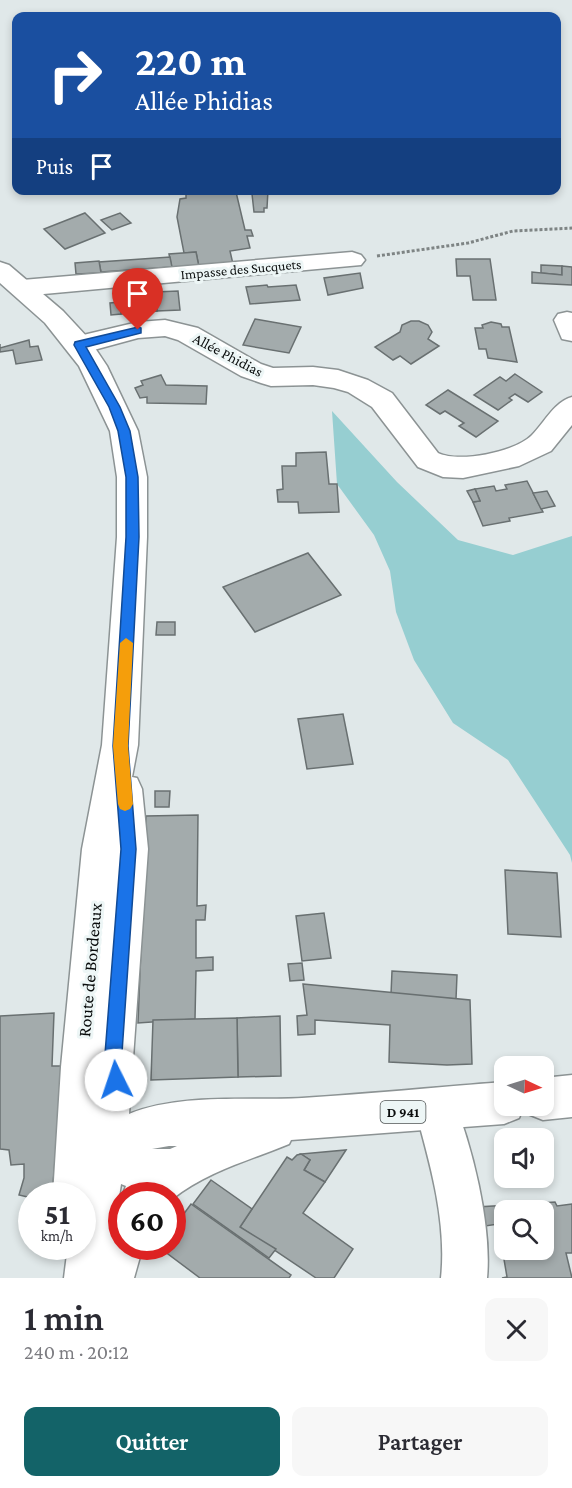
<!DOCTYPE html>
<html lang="fr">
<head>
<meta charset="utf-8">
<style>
  :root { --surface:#fff; --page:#f7f7f7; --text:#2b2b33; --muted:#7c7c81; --accent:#136368 }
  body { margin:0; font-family:"Crimson Pro",serif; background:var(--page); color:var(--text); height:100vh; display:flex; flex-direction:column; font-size:22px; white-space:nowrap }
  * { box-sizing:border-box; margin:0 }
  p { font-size:20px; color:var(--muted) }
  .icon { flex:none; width:33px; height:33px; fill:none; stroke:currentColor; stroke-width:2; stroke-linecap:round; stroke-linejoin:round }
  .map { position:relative; height:1278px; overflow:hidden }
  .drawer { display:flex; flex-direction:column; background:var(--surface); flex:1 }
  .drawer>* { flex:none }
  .guide { position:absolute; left:12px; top:12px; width:549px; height:183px; border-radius:12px; box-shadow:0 3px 9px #0003; background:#1a4fa0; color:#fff; overflow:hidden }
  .needle { width:39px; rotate:94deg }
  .controls { position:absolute; left:494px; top:1056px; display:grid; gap:12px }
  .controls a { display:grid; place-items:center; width:60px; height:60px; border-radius:12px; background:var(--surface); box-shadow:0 3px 9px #0003; font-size:30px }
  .speed { position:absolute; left:18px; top:1182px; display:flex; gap:12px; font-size:30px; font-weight:700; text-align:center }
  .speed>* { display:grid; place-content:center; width:78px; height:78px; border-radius:50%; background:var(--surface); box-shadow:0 3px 9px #0003; line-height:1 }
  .speed small { font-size:15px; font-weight:400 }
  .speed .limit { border:9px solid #d22; background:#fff; color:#111 }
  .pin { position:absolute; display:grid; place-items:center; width:51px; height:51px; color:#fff; margin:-62px -26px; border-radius:50% 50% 50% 0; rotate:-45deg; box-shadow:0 0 6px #0007 }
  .pin .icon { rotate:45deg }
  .me { position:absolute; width:66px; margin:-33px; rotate:356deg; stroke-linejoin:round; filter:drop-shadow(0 0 4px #0008) }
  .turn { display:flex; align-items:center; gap:21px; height:126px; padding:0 24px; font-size:27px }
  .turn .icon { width:78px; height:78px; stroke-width:2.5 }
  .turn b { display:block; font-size:42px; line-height:51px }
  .then { display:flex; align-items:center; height:57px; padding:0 24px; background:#0003; gap:12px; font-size:22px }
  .round { display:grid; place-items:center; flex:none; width:63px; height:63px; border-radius:12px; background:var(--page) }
  .head { display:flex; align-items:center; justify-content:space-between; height:102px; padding:0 24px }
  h1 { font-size:36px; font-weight:600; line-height:45px }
  .button { display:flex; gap:12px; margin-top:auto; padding:12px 24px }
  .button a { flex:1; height:69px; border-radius:12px; background:var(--accent); color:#fff; font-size:24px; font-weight:600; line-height:69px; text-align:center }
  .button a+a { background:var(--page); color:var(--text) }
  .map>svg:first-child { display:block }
</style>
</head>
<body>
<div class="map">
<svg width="572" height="1278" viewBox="0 0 572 1278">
  <rect width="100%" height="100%" fill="#e0e8e9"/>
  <polygon fill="#96ced1" points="332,411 397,482 458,540 513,555 572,536 572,863 570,855 508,760 453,723 414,660 396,612 390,571 374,535 337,484"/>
  <g fill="#a3abac" stroke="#697071" stroke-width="1.5" fill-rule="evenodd">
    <polygon points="185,190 235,190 236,192 186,194"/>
    <polygon points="268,190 267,208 264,208 264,212 254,212 252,194 249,194 248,191"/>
    <polygon points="236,192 245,230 251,230 253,236 247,236 250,248 230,251 233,264 199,267 196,252 184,253 177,217 180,199 186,198 186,194"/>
    <polygon points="85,213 105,233 65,249 44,229"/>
    <polygon points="120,213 131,223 112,230 101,220"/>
    <polygon points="196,252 199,267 172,269 169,254"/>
    <polygon points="170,257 172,267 101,272 99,262"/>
    <polygon points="456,259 490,259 496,300 473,300 470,276 457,276"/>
    <polygon points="99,261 101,273 76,274 75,263"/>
    <polygon points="541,265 562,266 562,275 541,273"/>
    <polygon points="562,266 572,267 572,285 532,283 532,272 562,275"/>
    <polygon points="360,273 363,288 328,295 324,278"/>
    <polygon points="267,285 268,287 296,285 300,300 250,304 246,287"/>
    <polygon points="178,291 180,310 157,311 155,292"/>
    <polygon points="155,292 157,311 121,314 119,295"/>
    <polygon points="120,302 121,314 111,315 110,303"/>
    <polygon points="255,319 301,327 289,353 243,345"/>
    <polygon points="411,321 419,321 428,325 432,332 428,339 439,346 411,364 400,356 393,360 375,347 400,332 402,325"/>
    <polygon points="491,322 501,324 502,327 509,327 517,362 488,358 486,349 479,349 475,328 483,328 482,325"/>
    <polygon points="29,340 30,347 38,346 42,360 16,364 13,350 0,352 0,344 0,348"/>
    <polygon points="515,374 542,392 528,402 515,394 509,398 512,400 498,410 474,395 500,377 506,381"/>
    <polygon points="161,375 166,385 207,386 206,404 147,403 147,397 140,398 135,388 143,385 141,381"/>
    <polygon points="448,390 498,421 476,437 459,426 464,423 445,411 440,414 426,405"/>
    <polygon points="326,452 329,484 337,484 339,512 299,513 298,502 278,502 277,490 283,489 282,466 296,466 296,453"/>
    <polygon points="527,481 543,512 509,518 510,521 483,526 473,502 480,501 475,489 494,486 496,491 507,489 505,485"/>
    <polygon points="475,489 480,501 473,502 467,491"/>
    <polygon points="547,491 555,506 541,509 533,493"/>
    <polygon points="308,553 341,595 255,632 223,587"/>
    <polygon points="157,622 175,622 175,635 156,635"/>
    <polygon points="343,714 353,764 307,769 298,719"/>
    <polygon points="155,791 170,791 169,807 155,807"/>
    <polygon points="198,815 197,906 206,905 205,920 196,920 196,958 213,957 213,970 196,971 195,1019 138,1023 146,816"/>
    <polygon points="505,870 557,873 561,937 508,934"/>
    <polygon points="324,913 331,958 302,961 296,916"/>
    <polygon points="302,963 304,980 290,981 288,964"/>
    <polygon points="392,971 457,975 456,999 391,994"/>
    <polygon points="303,984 470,1000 472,1064 447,1065 389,1062 390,1025 315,1020 315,1034 298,1035 297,1016 307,1015"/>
    <polygon points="54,1013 52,1066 63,1066 52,1196 32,1196 32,1198 19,1195 24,1178 24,1164 11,1165 9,1150 0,1149 0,1016"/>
    <polygon points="280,1016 281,1076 238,1077 237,1018"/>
    <polygon points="237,1018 238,1077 151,1080 153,1020"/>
    <polygon points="346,1150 325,1182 304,1170 310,1160 301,1154"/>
    <polygon points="301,1154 310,1160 304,1170 325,1182 303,1213 353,1249 334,1278 316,1278 240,1227 287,1157 292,1160 297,1155"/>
    <polygon points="211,1180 252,1209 240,1227 276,1249 269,1258 193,1204"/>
    <path d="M 555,1202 L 557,1206 L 572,1204 L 572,1253 L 566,1253 L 572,1278 L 502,1278 L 507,1277 L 498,1224 L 485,1226 L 479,1219 L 477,1207 ZM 504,1210 L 543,1210 L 543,1250 L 504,1250 Z"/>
    <polygon points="191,1204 291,1275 289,1278 200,1278 160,1248 161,1246 172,1246 172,1230"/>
  </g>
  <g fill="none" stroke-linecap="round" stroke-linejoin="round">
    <defs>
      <g id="minor">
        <polygon points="352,252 361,255 365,260 361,265 22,296 13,294 9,288 13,282 22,280"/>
        <polygon points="567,312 572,313 572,341 562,339 554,320 558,314"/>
        <path d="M 165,320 L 198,328 L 261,364 L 273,368 L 313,367 L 338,370 L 368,380 L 392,393 L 438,453 C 460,463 515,452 532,435 C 545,422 554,402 572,397 L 572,425 L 551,451 L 519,466 L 463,478 L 443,477 L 418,467 L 372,407 L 348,392 L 334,388 L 313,385 L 271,386 L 261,383 L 241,376 L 178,340 L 165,336 L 138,338 L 79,354 L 69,351 L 65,345 L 69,339 L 79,336 L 138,322 Z"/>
        <path d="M 436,1088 L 451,1094 C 472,1144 492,1225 487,1278 L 441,1278 C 447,1222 430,1163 415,1109 L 421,1094 Z"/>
      </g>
      <g id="primary">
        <path d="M 0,262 L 9,265 L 63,311 L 89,339 L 107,366 L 138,431 L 147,477 L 147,537 L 138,745 L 132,777 L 137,778 L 142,789 L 148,849 L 129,1114 C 180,1093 247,1101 302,1098 C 369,1094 437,1087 504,1082 L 504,1106 L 524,1106 L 519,1118 L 504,1124 L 291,1140 L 289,1144 C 248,1161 208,1171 172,1199 L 172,1196 L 122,1196 L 126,1186 L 121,1184 L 115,1223 L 122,1221 L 122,1246 L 143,1246 L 134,1278 L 64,1278 L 68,1246 L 82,1246 L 82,1196 L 53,1196 L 61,1067 L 82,849 L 102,745 L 117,537 L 117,477 L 110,431 L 79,366 L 45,323 L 0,283 ZM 169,1146 L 177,1146 L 170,1149 L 152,1149 Z"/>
        <polygon points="572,1075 572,1117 543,1120 528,1114 525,1106 543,1106 543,1078"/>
      </g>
    </defs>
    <use href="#minor" stroke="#8c9394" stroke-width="3"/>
    <use href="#primary" stroke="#8c9394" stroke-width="3"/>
    <polyline stroke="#7e8484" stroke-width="3" stroke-dasharray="3 2" stroke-linecap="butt" points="377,256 468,243 513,231 572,228"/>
    <use href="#minor" fill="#fff" fill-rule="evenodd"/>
    <use href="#primary" fill="#fff" fill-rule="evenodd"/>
  </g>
  <polygon fill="#1a73e8" stroke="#114b97" stroke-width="1.5" points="138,327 141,328 141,333 86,347 120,407 130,431 138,477 139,537 128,746 136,849 121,1067 124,1080 122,1086 116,1088 109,1086 104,1067 121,849 113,746 126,537 126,477 118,431 109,407 74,345 75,342"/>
  <polygon fill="#f59e0b" points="126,638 133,643 128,746 133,804 130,809 125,811 120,809 118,804 113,746 120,643"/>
  <g text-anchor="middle" stroke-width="6" stroke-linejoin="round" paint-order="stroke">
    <g font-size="14" fill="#0a0d0d" stroke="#edf6f6">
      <text transform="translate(241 269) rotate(-5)" y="5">Impasse des Sucquets</text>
    </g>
    <rect fill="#edf6f6" stroke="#4e5353" stroke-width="1.5" x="380.5" y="1101" width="45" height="22" rx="4.5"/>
    <g font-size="14" font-weight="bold" fill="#0a0d0d">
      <text x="403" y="1117">D 941</text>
    </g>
    <g font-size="15" fill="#0a0d0d" stroke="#edf6f6">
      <text transform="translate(228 355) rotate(28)" y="5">Allée Phidias</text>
    </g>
    <g font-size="18" fill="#0a0d0d" stroke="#edf6f6">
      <text transform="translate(90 970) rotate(-85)" y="6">Route de Bordeaux</text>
    </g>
  </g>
</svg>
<div class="controls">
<a><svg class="needle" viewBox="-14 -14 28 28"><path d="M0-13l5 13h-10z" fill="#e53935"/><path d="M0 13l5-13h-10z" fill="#7c7c81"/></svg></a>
<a><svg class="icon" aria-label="sound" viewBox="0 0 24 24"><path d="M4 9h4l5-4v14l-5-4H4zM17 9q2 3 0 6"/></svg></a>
<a><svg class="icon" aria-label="search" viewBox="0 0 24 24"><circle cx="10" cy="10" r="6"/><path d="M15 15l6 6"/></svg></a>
</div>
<div class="speed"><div>51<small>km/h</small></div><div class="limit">60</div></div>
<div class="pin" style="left:138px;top:330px;background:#d93025"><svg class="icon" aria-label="arrive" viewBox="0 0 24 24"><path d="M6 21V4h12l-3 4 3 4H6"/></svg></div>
<svg class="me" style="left:116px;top:1080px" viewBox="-20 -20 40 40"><circle r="19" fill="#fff"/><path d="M0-13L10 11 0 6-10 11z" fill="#1a73e8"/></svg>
<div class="guide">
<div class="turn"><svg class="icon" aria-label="right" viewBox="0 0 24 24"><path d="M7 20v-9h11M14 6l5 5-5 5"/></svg><div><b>220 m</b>Allée Phidias</div></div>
<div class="then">Puis<svg class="icon" aria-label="arrive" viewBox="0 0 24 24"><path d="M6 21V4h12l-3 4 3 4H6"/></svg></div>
</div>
</div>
<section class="drawer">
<div class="head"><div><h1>1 min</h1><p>240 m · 20:12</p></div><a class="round"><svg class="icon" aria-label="close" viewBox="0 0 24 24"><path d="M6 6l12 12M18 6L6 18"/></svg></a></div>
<div class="button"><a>Quitter</a><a>Partager</a></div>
</section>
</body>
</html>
